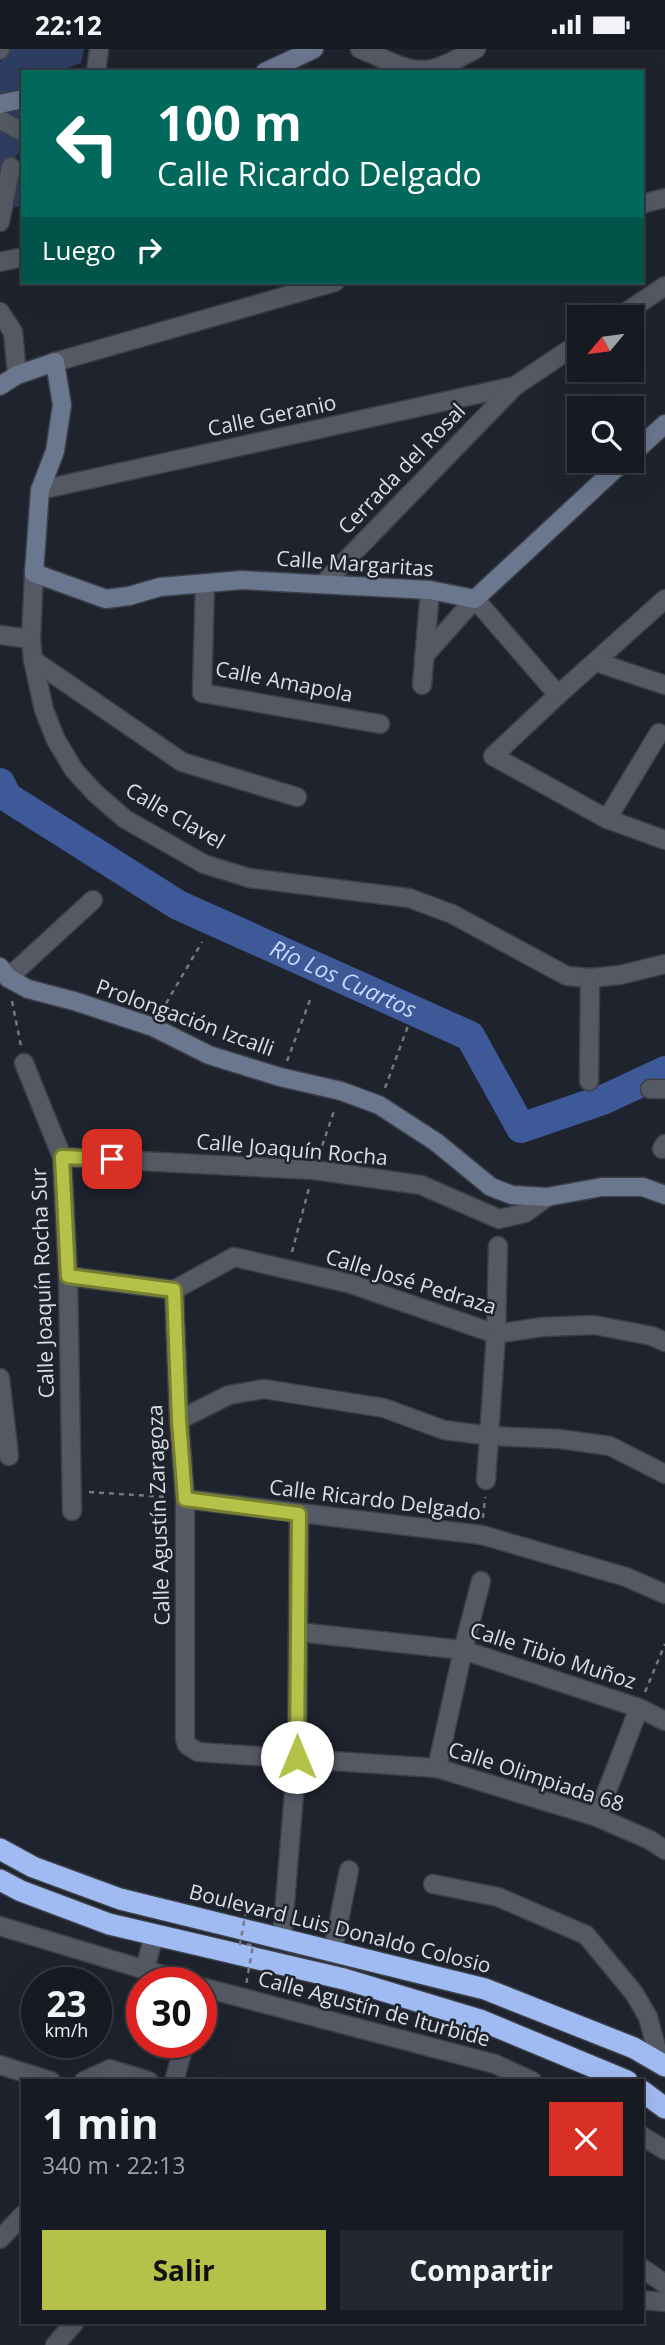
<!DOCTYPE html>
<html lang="es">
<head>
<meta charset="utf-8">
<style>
  :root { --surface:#171a22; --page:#24272f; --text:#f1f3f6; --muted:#9ea1a5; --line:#363840; --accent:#b5c249 }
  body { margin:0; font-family:"Open Sans",sans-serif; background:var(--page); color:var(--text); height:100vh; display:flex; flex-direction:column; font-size:26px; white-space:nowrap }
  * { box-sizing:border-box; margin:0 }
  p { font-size:23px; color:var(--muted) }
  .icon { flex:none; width:38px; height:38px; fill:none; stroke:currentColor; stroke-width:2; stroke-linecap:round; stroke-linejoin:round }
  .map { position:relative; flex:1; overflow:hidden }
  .side { position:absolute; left:21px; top:2030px; width:623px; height:245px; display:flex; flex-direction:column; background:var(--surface); border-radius:0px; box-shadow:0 7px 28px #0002,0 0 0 2px var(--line) }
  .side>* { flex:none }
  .top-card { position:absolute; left:21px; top:21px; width:623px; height:214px; border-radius:0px; box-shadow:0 7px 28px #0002,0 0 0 2px var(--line); background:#00695c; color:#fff; overflow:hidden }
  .needle { width:46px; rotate:241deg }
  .tools { position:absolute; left:567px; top:256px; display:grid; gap:14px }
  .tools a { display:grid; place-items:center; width:77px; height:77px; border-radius:0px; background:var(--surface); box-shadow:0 7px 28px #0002,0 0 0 2px var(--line); font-size:35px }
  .speed { position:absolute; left:21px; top:1918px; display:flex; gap:14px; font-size:35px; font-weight:700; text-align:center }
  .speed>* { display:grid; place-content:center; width:91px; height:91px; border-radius:50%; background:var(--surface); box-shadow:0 7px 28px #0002,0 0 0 2px var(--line); line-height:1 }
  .speed small { font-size:18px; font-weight:400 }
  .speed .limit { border:10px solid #d22; background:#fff; color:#111 }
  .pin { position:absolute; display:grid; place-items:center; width:60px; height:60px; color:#fff; margin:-30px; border-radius:14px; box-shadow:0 4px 10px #0006 }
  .me { position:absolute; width:77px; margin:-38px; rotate:0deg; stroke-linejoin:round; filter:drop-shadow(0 0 5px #0008) }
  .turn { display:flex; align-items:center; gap:24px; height:147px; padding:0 21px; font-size:32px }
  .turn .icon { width:91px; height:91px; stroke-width:2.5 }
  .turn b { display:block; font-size:49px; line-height:60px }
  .then { display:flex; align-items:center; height:66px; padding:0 21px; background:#0003; gap:14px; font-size:26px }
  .round { display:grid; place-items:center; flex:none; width:74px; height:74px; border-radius:0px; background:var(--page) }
  .summary { display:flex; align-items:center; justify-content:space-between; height:119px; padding:0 21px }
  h1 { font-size:42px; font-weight:700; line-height:52px }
  .action { display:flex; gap:14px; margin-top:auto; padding:14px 21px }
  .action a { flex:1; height:80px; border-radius:0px; background:var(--accent); color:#111; font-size:28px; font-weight:700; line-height:80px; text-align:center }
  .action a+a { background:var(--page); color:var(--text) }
  .status { display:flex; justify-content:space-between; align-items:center; height:49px; padding:0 35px; background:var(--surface); direction:ltr }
  .status svg { height:19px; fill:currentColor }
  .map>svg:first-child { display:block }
</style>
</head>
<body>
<div class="status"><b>22:12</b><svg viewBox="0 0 49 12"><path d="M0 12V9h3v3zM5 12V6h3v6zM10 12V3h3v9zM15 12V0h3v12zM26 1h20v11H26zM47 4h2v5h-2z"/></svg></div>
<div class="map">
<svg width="665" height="2296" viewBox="0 0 665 2296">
  <rect width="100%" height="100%" fill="#1f232d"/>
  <polygon fill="#2e3e62" points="6,0 84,0 81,14 56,23 23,23 23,95 12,116 23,122 23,157 3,160 0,167 0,14"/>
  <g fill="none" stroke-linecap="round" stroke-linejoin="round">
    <path stroke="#3d5998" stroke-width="30" id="s1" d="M 0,734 L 7,748 L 178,856 L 470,987 L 521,1079 L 605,1050 L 665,1022"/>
    <defs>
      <g id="street">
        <path d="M 360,0 C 379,7 404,22 424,21 C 442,20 460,8 476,0"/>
        <polyline points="0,1 0,0"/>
        <polyline points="96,23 99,0"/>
        <polyline points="0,71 23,83"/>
        <polyline points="642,155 665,149"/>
        <polyline points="0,173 11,118"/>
        <polyline points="0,213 23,208"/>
        <polyline points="0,263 13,283 17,326"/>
        <polyline points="619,268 665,237"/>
        <polyline points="55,313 335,233"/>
        <polyline points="40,441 515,337"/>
        <polyline points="34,524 31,590 33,611 44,661 56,691 74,721 95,744 125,770 204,815 249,829 409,849 452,865 567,927 590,929 620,926 665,915"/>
        <polyline points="205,534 202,644 380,675"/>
        <polyline points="323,535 515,337 579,294"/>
        <polyline points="665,550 558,646 493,707 607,770 665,791"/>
        <polyline points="0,586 31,590"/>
        <polyline points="424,607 475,550 558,646"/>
        <polyline points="33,611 182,713 297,748"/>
        <polyline points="596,613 665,636"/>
        <polyline points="422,636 430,541"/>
        <polyline points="607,770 659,684"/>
        <polyline points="8,929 93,851"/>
        <polyline points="24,1014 62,1108 68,1227 72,1462"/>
        <polyline points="589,1032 590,929"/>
        <polyline points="650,1040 665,1040"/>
        <polyline points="662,1100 665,1095"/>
        <polyline points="62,1108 314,1121 421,1136 499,1170 525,1164 547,1148"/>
        <polyline points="68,1227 174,1241 234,1208 351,1235 496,1285 542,1278 594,1276 652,1287 665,1293"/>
        <polyline points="174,1241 179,1371 185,1450 185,1690 187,1696 198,1703 437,1719 597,1768 650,1791 665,1801"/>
        <polyline points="0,1329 9,1407"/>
        <polyline points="179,1371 229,1346 264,1340 384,1359 444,1381 491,1387 560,1390 610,1397 665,1425"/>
        <polyline points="486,1431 496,1285 498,1197"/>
        <polyline points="185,1450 482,1486 626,1528 665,1545"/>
        <polyline points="298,1583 463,1601 639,1659 665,1672"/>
        <polyline points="437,1719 463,1601 481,1532"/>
        <polyline points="597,1768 639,1659"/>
        <polyline points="433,1835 498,1848 586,1886 634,1944 648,1968 660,2013"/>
        <polyline points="0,1877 189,1934"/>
        <polyline points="282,1890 297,1708 299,1465"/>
        <polyline points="333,1901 349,1821"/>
        <polyline points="145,1920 154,1886"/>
        <polyline points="201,1938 495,2015 532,2032"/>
        <polyline points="0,2016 51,2032"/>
        <polyline points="84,2032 110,2020 149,2032"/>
        <polyline points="174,2032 185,1993"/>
        <polyline points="642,2087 665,2101"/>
        <polyline points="0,2190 23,2166"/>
        <polyline points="642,2219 665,2235"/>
        <polyline points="642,2251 665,2253"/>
        <polyline points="55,2296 75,2273"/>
      </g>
      <g id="secondary">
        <polyline points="265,23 314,0"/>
        <polyline points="0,55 23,50"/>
        <polyline points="0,337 17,326 55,313 62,356 55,402 40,441 34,524 106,550 129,547 160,538 242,531 430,541 475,550 625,411"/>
        <polyline points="632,405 665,375"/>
        <polyline points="0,918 8,929 28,940 74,952 153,978 209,1006 280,1028 341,1042 379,1056 436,1093 491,1138 512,1146 547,1148 602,1138 643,1138 665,1146"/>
      </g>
      <g id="highway">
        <polyline points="0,1800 33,1818 120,1850 485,1940 634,1999 665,2017"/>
        <polyline points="0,1831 21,1842 109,1875 344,1930 480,1971 627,2032"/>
        <polyline points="642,2042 665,2059"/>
      </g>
    </defs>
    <use href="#street" stroke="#3b3f47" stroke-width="21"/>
    <use href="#secondary" stroke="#3b3f47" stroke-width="21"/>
    <use href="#highway" stroke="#3b3f47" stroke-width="24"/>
    <g stroke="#747880" stroke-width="2.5" stroke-dasharray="5 5" stroke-linecap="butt">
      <polyline points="12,952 21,997"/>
      <polyline points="161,963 202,893"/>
      <polyline points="287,1012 310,951"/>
      <polyline points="385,1039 408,977"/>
      <polyline points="319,1106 335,1059"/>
      <polyline points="292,1203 309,1139"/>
      <polyline points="89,1443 166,1448"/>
      <polyline points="483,1469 485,1448"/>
      <polyline points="645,1643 665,1595"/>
    </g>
    <use href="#street" stroke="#545964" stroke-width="18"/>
    <use href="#secondary" stroke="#6b768f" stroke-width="18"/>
    <use href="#highway" stroke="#a0bbf2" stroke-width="21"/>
    <polyline stroke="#747880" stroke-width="2.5" stroke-dasharray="5 5" stroke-linecap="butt" points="246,1862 240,1895 253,1896 246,1936"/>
  </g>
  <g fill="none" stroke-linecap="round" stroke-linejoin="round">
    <defs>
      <polyline id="route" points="112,1110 62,1108 68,1227 174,1241 179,1371 185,1450 299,1465 297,1708"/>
    </defs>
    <use href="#route" stroke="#767e2f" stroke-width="18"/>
    <use href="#route" stroke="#b5c249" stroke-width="12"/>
  </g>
  <g text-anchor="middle" stroke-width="5" stroke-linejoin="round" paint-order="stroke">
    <g font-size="21" fill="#dbdee4" stroke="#1f232d">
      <text transform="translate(272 367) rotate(-12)" y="7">Calle Geranio</text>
      <text transform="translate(402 420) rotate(-46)" y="7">Cerrada del Rosal</text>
      <text transform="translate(355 515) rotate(4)" y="7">Calle Margaritas</text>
      <text transform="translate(284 633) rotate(11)" y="7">Calle Amapola</text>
      <text transform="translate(175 767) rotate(30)" y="7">Calle Clavel</text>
      <text transform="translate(185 969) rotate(20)" y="7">Prolongación Izcalli</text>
      <text transform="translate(292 1101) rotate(5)" y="7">Calle Joaquín Rocha</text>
      <text transform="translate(411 1233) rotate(17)" y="7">Calle José Pedraza</text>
      <text transform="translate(43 1234) rotate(-92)" y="7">Calle Joaquín Rocha Sur</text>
      <text transform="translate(375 1451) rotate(7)" y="7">Calle Ricardo Delgado</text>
      <text transform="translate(159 1466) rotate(-92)" y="7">Calle Agustín Zaragoza</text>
      <text transform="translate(553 1607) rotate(18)" y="7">Calle Tibio Muñoz</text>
      <text transform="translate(536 1728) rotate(18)" y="7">Calle Olimpiada 68</text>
      <text transform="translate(340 1880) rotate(14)" y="7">Boulevard Luis Donaldo Colosio</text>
      <text transform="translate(374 1960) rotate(15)" y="7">Calle Agustín de Iturbide</text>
    </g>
    <g font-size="23" font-style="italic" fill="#c7d9fe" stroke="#1f232d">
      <text dy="8" stroke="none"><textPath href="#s1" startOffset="399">Río Los Cuartos</textPath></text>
    </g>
  </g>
</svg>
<div class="tools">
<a><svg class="needle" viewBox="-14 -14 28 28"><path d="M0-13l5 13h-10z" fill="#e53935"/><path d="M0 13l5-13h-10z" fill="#9ea1a5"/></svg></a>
<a><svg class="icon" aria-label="search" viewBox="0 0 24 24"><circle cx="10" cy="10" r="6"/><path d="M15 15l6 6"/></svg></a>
</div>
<div class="speed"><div>23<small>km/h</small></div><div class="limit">30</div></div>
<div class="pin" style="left:112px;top:1110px;background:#d93025"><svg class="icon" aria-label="arrive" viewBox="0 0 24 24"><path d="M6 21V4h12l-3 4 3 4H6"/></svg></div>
<svg class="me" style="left:297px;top:1708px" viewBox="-20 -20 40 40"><circle r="19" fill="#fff"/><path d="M0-13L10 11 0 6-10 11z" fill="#b5c249"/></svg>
<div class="top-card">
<div class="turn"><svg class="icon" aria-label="left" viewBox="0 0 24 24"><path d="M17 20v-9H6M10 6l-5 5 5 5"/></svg><div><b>100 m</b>Calle Ricardo Delgado</div></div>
<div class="then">Luego<svg class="icon" aria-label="right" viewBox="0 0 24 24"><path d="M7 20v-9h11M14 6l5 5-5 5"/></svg></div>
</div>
<section class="side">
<div class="summary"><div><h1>1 min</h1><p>340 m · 22:13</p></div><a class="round" style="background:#d93025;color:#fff"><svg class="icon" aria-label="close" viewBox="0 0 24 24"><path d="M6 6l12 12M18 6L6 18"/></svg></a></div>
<div class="action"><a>Salir</a><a>Compartir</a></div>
</section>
</div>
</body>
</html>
